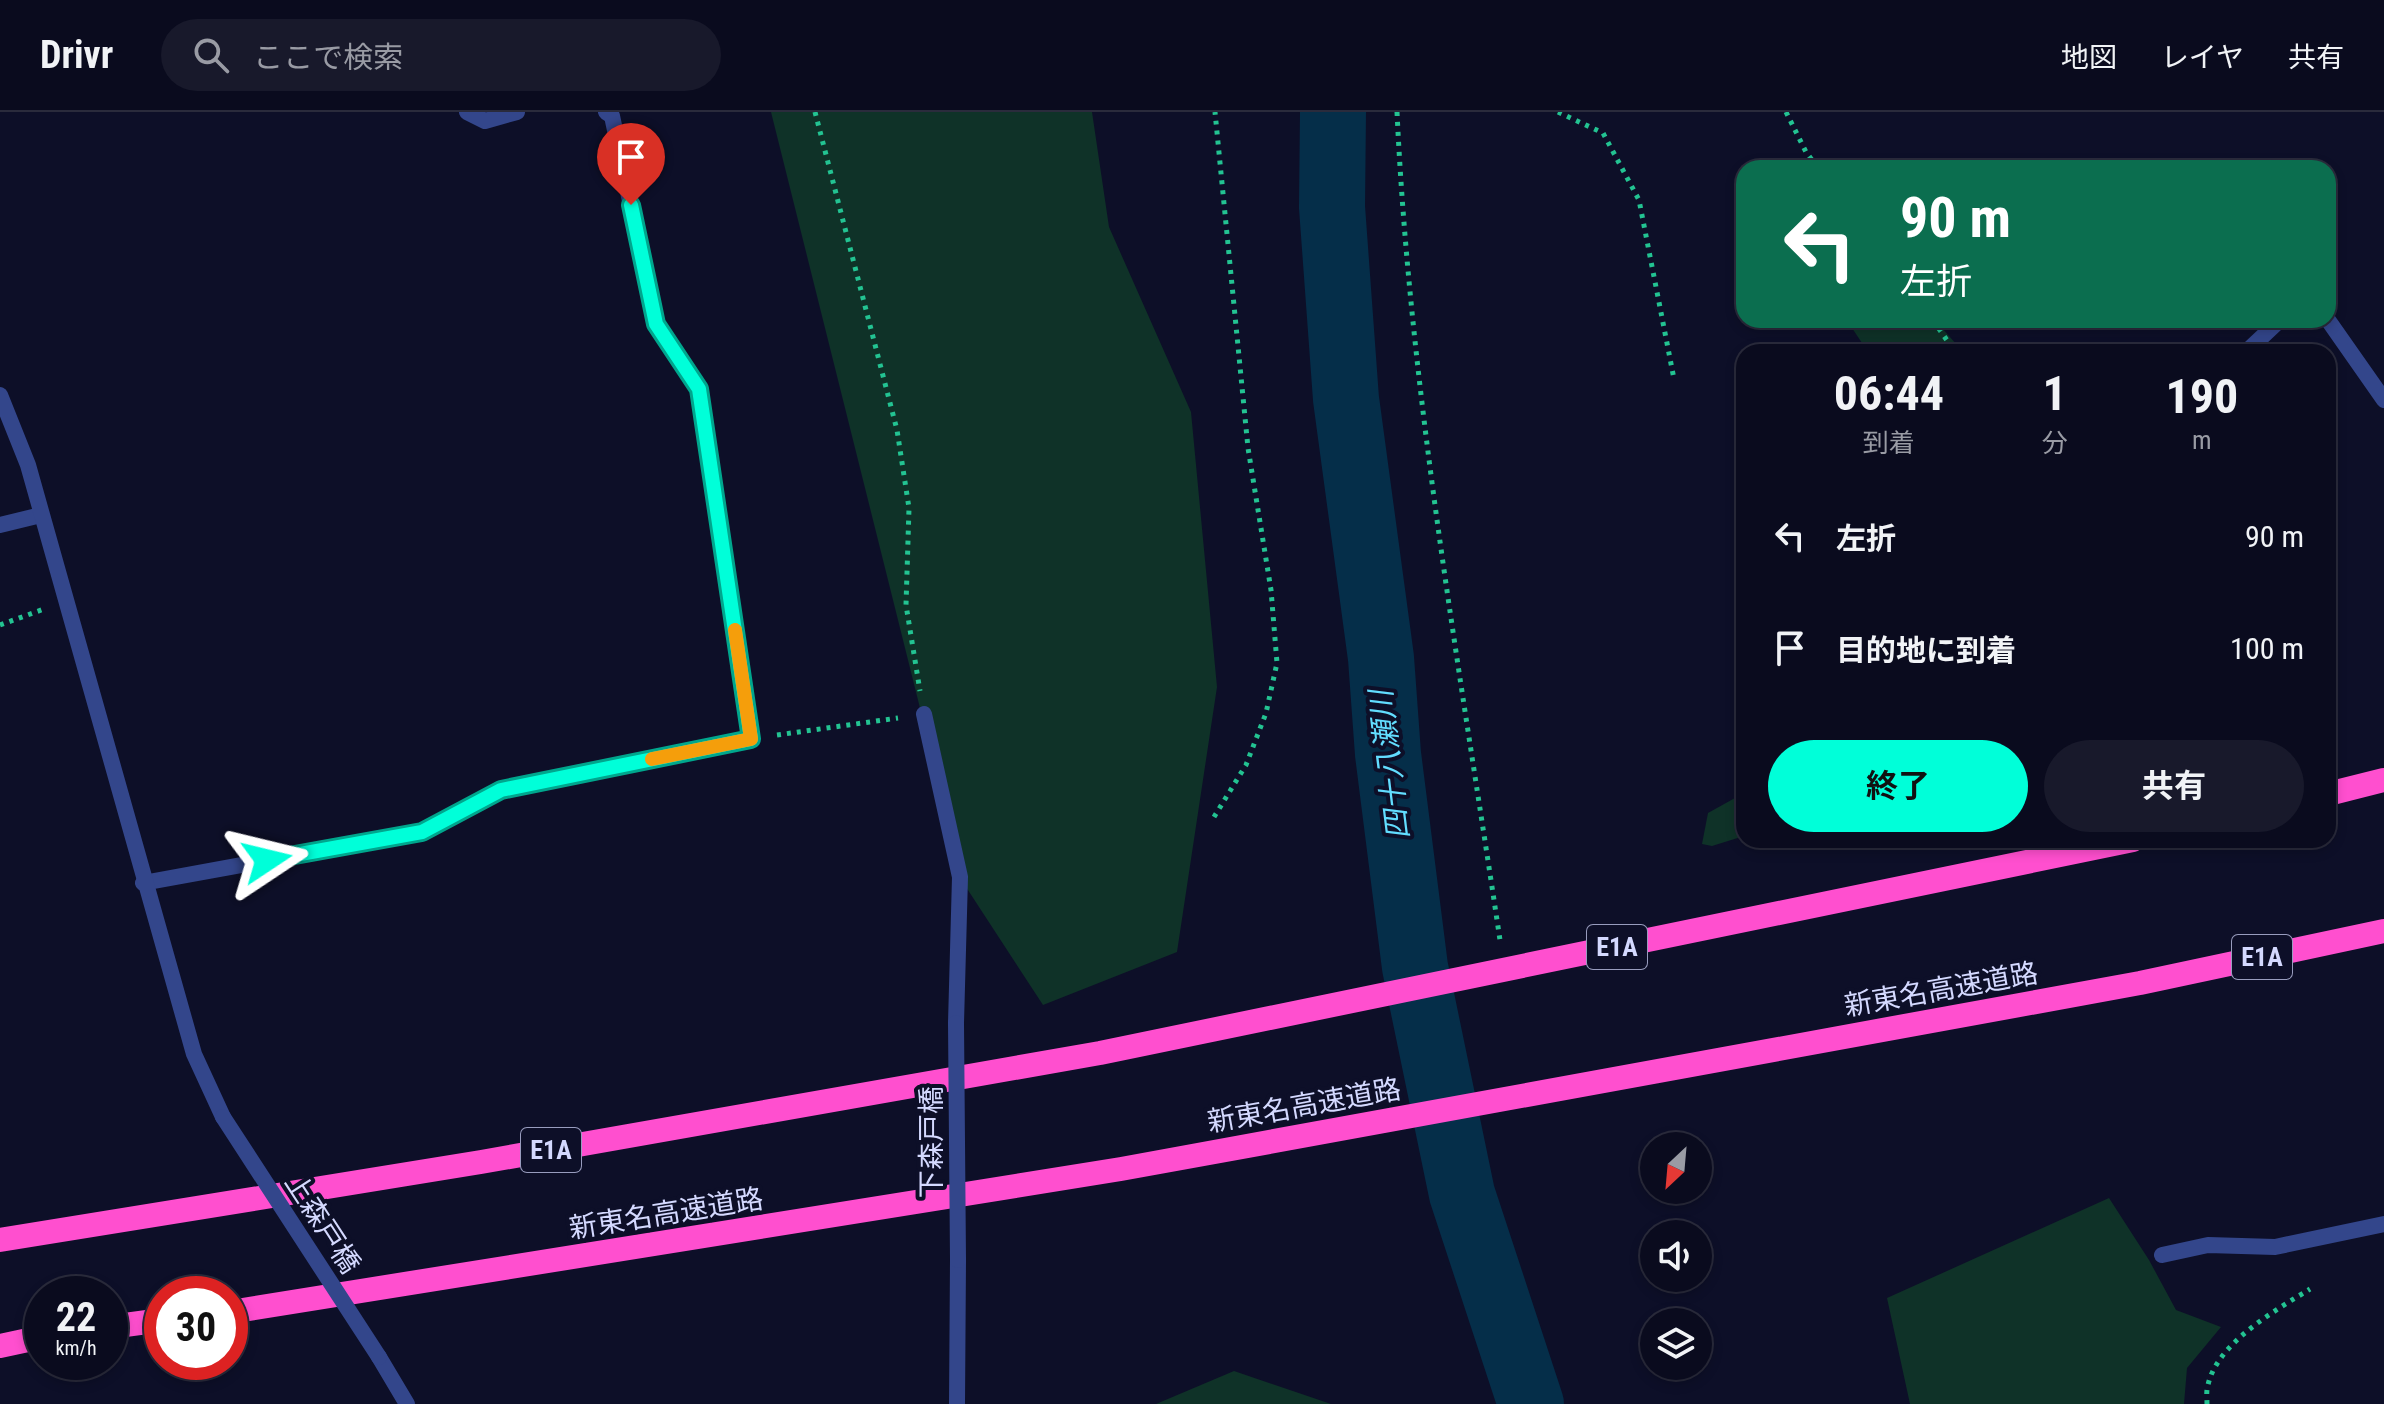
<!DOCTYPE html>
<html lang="ja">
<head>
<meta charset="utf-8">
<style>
  :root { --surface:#0a0b1e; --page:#18192b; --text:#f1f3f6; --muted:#999ba4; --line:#2a2b3c; --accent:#00ffd9 }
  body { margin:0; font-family:"Roboto Condensed","Noto Sans JP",sans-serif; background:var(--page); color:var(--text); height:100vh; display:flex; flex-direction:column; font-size:30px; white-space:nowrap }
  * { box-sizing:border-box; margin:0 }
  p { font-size:26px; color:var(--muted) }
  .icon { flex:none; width:44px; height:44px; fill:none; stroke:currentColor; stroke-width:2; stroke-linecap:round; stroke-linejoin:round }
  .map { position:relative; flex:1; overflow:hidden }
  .panel { position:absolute; left:1736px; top:232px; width:600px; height:504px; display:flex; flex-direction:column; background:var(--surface); border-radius:24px; box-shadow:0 4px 12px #0003,0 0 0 2px var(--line) }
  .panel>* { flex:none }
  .banner { position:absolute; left:1736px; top:48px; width:600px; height:168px; border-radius:24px; box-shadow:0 4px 12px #0003,0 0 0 2px var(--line); background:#0b6e4f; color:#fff; overflow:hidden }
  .needle { width:52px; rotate:206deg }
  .buttons { position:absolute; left:1640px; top:1020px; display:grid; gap:16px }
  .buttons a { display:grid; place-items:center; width:72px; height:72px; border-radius:50%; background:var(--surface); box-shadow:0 4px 12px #0003,0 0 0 2px var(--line); font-size:40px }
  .speed { position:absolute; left:24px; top:1164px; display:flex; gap:16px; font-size:40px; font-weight:700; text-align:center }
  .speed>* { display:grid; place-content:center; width:104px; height:104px; border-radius:50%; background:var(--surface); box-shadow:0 4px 12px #0003,0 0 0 2px var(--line); line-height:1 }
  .speed small { font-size:20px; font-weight:400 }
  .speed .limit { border:12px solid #d22; background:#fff; color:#111 }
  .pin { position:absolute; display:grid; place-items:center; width:68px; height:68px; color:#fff; margin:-82px -34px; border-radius:50% 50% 50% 0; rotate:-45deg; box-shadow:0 0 8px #0007 }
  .pin .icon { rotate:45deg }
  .me { position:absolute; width:88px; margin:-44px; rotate:80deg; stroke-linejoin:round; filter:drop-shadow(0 0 6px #0008) }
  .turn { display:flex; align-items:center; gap:28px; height:168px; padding:0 32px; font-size:36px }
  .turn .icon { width:104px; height:104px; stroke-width:2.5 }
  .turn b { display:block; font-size:56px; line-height:68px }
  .eta { display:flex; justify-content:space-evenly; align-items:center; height:136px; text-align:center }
  .eta b { font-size:48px; font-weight:700; line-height:56px }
  .cta { display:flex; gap:16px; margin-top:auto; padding:16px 32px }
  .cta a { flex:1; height:92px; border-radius:48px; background:var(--accent); color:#111; font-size:32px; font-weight:700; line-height:92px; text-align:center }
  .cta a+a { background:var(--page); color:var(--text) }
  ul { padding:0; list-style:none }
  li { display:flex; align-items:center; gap:24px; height:112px; padding:0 32px }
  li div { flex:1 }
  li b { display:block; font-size:30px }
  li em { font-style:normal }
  header { display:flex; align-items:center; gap:48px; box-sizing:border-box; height:112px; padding:0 40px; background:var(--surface); border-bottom:2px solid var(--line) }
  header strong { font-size:38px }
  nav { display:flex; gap:44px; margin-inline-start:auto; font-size:28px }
  .search { width:560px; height:72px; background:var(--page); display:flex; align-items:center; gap:20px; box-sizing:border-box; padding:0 28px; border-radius:44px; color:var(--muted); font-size:30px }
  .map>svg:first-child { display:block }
</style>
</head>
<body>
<header>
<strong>Drivr</strong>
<div class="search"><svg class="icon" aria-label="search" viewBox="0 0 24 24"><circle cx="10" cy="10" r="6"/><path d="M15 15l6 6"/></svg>ここで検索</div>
<nav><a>地図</a><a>レイヤ</a><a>共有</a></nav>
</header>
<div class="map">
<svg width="2384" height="1292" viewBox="0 0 2384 1292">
  <rect width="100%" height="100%" fill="#0d0f28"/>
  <g fill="#0f3228">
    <polygon points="771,0 1092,0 1109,115 1191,300 1217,575 1177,840 1043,893 964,772"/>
    <polygon points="1860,208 1935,208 1963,240 1868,240 1852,216"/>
    <polygon points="1744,681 1744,724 1712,734 1702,732 1708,701"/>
    <polygon points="2109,1086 2149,1148 2176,1198 2221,1215 2187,1256 2184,1292 1910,1292 1887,1186"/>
    <polygon points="1234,1259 1331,1292 1156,1292"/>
  </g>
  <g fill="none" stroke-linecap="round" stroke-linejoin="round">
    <polyline stroke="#052e49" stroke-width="66" points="1333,0 1332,95 1346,287 1381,546 1388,642 1415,855 1462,1082 1531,1292"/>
    <g stroke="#23c392" stroke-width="5" stroke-dasharray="4 6" stroke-linecap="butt">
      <polyline points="815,0 897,318 909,396 906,493 920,579"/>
      <path d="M 1397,0 C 1410,278 1459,553 1500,828"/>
      <polyline points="1558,0 1603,21 1639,88 1674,267"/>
      <polyline points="1786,0 1806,40 1818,56"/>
      <polyline points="1933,208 1955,240"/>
      <polyline points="0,513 44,497"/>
      <polyline points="777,623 898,606"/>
      <polyline points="1214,705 1246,653 1266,601 1277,551 1271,478 1248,336 1215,0"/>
      <path d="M 2207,1292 C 2207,1286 2206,1279 2208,1273 C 2217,1231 2276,1198 2310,1177"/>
    </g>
    <g stroke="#33468b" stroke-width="16">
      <polyline points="467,0 485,9 517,0"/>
      <polyline points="2328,208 2384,288"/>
      <polyline points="2246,240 2280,208"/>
      <polyline points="0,413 41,403"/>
      <polyline points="924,602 960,765 956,911"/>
      <polyline points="143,771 422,720 501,678 751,627 699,277 656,212 612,4 606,0"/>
      <polyline points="2162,1143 2208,1133 2275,1135 2384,1112"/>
      <polyline points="957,1292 958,1148"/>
    </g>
    <g stroke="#33468b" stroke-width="16">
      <polyline points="0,283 28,353 194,942 223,1005"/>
      <polyline points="379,1245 407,1292"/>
    </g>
    <g stroke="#ff4fcf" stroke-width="24">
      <polyline points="2328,682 2384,668"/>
      <polyline points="0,1128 481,1050 1100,941 2133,728"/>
      <polyline points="230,1200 1121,1057 2140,871 2384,819"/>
      <polyline points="110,1215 162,1208"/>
      <polyline points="0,1234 42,1225"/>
    </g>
    <polyline stroke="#33468b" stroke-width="16" points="956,911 958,1148"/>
    <polyline stroke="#33468b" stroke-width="16" points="223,1005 379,1245"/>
  </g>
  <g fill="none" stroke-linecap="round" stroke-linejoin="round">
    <defs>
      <polyline id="route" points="267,748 422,720 501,678 751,627 699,277 656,212 631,93"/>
    </defs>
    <use href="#route" stroke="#00a68d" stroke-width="20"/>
    <use href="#route" stroke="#00ffd9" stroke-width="14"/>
    <polyline stroke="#f59e0b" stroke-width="14" points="652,647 751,627 735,518"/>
  </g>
  <g text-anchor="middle" stroke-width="8" stroke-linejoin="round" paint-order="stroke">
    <g fill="#0d0f28" stroke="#989cbe" stroke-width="2">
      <rect x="1587" y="813" width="60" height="44" rx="6"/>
      <rect x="2232" y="823" width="60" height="44" rx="6"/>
      <rect x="521" y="1016" width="60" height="44" rx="6"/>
    </g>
    <g font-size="26" font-weight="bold" fill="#d4d9ff">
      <text x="1617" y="844">E1A</text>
      <text x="2262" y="854">E1A</text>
      <text x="551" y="1047">E1A</text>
    </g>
    <g font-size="28" fill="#d4d9ff" stroke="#0d0f28">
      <text transform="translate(1941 877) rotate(-10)" y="10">新東名高速道路</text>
      <text transform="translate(1304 993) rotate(-10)" y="10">新東名高速道路</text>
      <text transform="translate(931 1030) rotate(-90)" y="10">下森戸橋</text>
      <text transform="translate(666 1101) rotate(-9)" y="10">新東名高速道路</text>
      <text transform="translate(323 1111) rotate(57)" y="10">上森戸橋</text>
    </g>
    <g font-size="30" font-style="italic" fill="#62ddff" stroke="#0d0f28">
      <text transform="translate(1390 653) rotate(-97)" y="10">四十八瀬川</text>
    </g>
  </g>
</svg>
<div class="buttons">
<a><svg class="needle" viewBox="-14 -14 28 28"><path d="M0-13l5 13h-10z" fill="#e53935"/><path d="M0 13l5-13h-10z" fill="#999ba4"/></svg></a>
<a><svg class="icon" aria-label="sound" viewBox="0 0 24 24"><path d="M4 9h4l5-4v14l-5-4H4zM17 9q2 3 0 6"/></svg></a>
<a><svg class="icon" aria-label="layers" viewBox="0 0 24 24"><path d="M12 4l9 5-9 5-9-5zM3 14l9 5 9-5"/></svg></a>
</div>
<div class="speed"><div>22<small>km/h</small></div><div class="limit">30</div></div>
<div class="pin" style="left:631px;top:93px;background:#d93025"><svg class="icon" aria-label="arrive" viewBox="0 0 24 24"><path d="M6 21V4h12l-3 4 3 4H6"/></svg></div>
<svg class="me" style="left:267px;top:748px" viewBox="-20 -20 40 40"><path d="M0-17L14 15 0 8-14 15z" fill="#00ffd9" stroke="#fff" stroke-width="4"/></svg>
<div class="banner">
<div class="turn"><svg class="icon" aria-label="left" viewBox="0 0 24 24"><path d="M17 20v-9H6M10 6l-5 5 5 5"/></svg><div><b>90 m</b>左折</div></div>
</div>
<section class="panel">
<div class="eta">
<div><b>06:44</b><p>到着</p></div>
<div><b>1</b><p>分</p></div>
<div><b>190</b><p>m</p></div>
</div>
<ul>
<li><svg class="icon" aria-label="left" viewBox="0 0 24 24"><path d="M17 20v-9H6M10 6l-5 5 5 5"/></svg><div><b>左折</b></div><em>90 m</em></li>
<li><svg class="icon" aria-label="arrive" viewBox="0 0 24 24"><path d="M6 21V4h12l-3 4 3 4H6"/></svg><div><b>目的地に到着</b></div><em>100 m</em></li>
</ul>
<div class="cta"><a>終了</a><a>共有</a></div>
</section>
</div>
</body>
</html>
